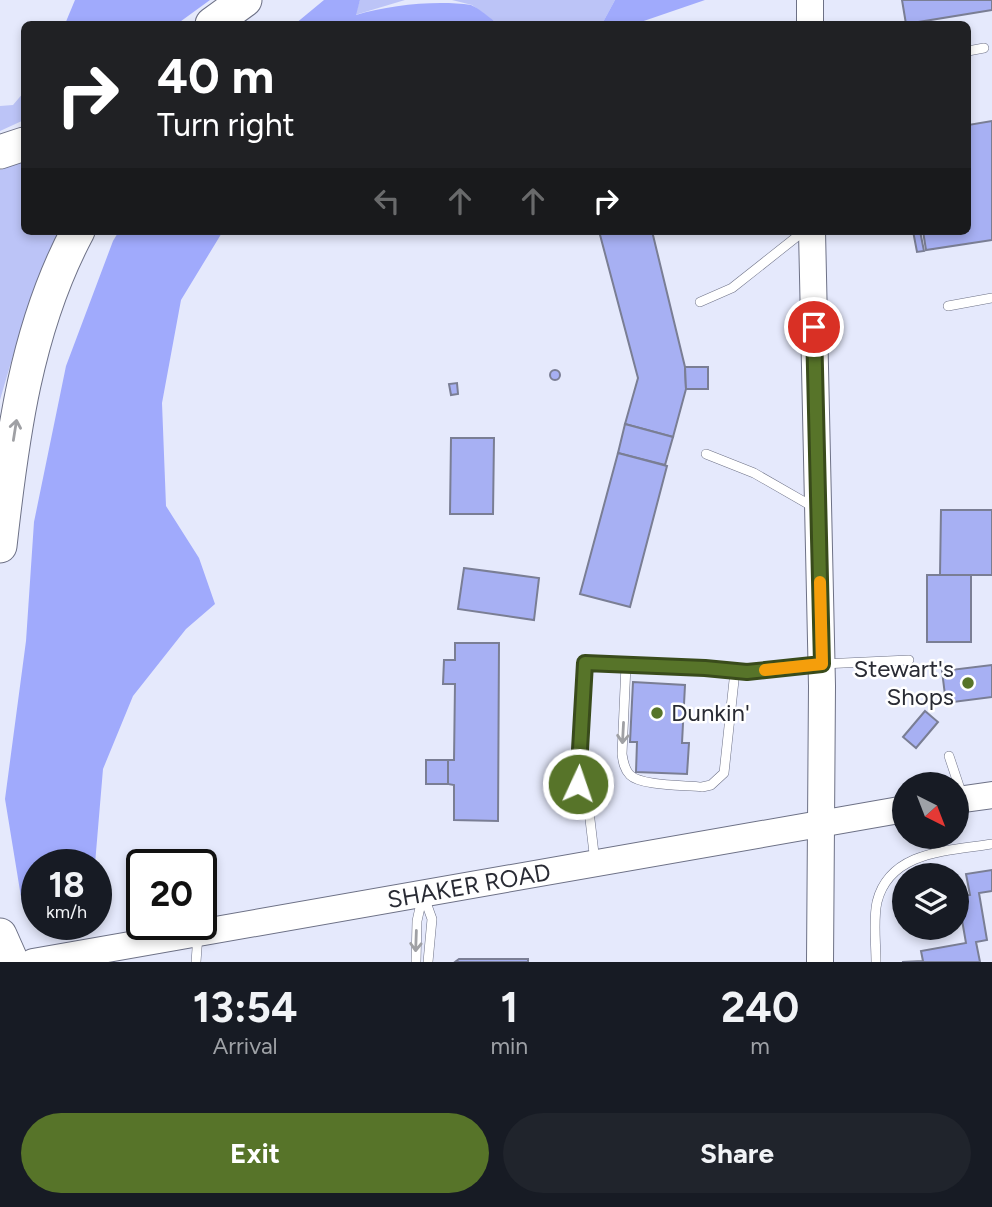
<!DOCTYPE html>
<html lang="en">
<head>
<meta charset="utf-8">
<style>
  :root { --surface:#171b24; --page:#20242c; --text:#f1f3f6; --muted:#9ea1a6; --accent:#577429 }
  body { margin:0; font-family:Figtree,sans-serif; background:var(--page); color:var(--text); height:100vh; display:flex; flex-direction:column; font-size:26px; white-space:nowrap }
  * { box-sizing:border-box; margin:0 }
  p { font-size:23px; color:var(--muted) }
  .icon { flex:none; width:38px; height:38px; fill:none; stroke:currentColor; stroke-width:2; stroke-linecap:round; stroke-linejoin:round }
  .map { position:relative; height:962px; overflow:hidden }
  .side { display:flex; flex-direction:column; background:var(--surface); flex:1 }
  .side>* { flex:none }
  .banner { position:absolute; left:21px; top:21px; width:950px; height:214px; border-radius:10px; box-shadow:0 4px 10px #0003; background:#202124; color:#fff; overflow:hidden }
  .needle { width:46px; rotate:138deg }
  .buttons { position:absolute; left:892px; top:772px; display:grid; gap:14px }
  .buttons a { display:grid; place-items:center; width:77px; height:77px; border-radius:50%; background:var(--surface); box-shadow:0 4px 10px #0003; font-size:35px }
  .speed { position:absolute; left:21px; top:849px; display:flex; gap:14px; font-size:35px; font-weight:700; text-align:center }
  .speed>* { display:grid; place-content:center; width:91px; height:91px; border-radius:50%; background:var(--surface); box-shadow:0 4px 10px #0003; line-height:1 }
  .speed small { font-size:18px; font-weight:400 }
  .speed .limit { border:4px solid #111; border-radius:10px; background:#fff; color:#111 }
  .pin { position:absolute; display:grid; place-items:center; width:60px; height:60px; color:#fff; margin:-30px; border:4px solid #fff; border-radius:50%; box-shadow:0 2px 7px #0007 }
  .me { position:absolute; width:77px; margin:-38px; rotate:3deg; stroke-linejoin:round; filter:drop-shadow(0 0 5px #0008) }
  .turn { display:flex; align-items:center; gap:24px; height:147px; padding:0 21px; font-size:32px }
  .turn .icon { width:91px; height:91px; stroke-width:2.5 }
  .turn b { display:block; font-size:49px; line-height:60px }
  .lanes { display:flex; align-items:center; height:66px; padding:0 21px; background:#0003; justify-content:center; gap:35px; direction:ltr }
  .lanes .off { opacity:.35 }
  .eta { display:flex; justify-content:space-evenly; align-items:center; height:119px; text-align:center }
  .eta b { font-size:42px; font-weight:700; line-height:49px }
  .button { display:flex; gap:14px; margin-top:auto; padding:14px 21px }
  .button a { flex:1; height:80px; border-radius:42px; background:var(--accent); color:#fff; font-size:28px; font-weight:700; line-height:80px; text-align:center }
  .button a+a { background:var(--page); color:var(--text) }
  .map>svg:first-child { display:block }
</style>
</head>
<body>
<div class="map">
<svg width="992" height="962" viewBox="0 0 992 962">
  <rect width="100%" height="100%" fill="#e5e9fc"/>
  <g fill="#bcc4f7">
    <polygon points="360,0 405,0 355,15"/>
    <polygon points="452,0 615,0 602,24 498,24 472,5"/>
    <polygon points="24,92 24,120 0,131 0,106 13,105"/>
    <path d="M 24,161 L 24,231 L 60,231 C 32,284 17,343 0,400 L 0,170 Z"/>
  </g>
  <g fill="#a0aafc">
    <polygon points="75,0 210,0 177,24 65,24"/>
    <path d="M 324,0 L 360,0 L 356,15 C 390,5 436,0 471,5 C 480,9 490,18 498,24 L 295,24 Z"/>
    <polygon points="615,0 705,0 635,24 602,24"/>
    <polygon points="119,231 223,231 181,300 162,403 166,506 199,558 215,604 186,629 133,696 103,769 95,864 37,864 37,904 22,903 5,799 26,641 34,522 66,366 113,241"/>
  </g>
  <g fill="#a7b0f3" stroke="#7a7e94" stroke-width="2">
    <polygon points="902,0 992,0 992,10 906,24"/>
    <polygon points="992,121 992,240 926,250 923,231 968,231 968,125"/>
    <polygon points="599,231 652,231 685,367 686,389 673,437 625,424 638,378"/>
    <polygon points="913,231 920,231 924,251 917,252"/>
    <polygon points="685,367 708,367 708,389 686,389"/>
    <circle cx="555" cy="375" r="5"/>
    <polygon points="457,383 458,394 451,395 449,384"/>
    <polygon points="625,424 673,437 665,465 618,453"/>
    <polygon points="451,438 494,438 493,514 450,514"/>
    <polygon points="618,453 667,466 630,607 580,594"/>
    <polygon points="941,510 992,510 992,575 940,575"/>
    <polygon points="464,568 539,578 534,620 458,609"/>
    <rect x="927" y="575" width="44" height="67"/>
    <polygon points="455,643 499,643 498,821 454,820 454,785 448,784 448,760 454,760 455,684 443,684 444,660 455,660"/>
    <polygon points="992,665 992,697 953,702 945,695 942,671"/>
    <polygon points="633,682 685,685 682,743 689,743 687,774 636,772 637,742 630,742"/>
    <polygon points="925,711 938,722 916,748 903,737"/>
    <rect x="426" y="760" width="22" height="24"/>
    <polygon points="992,870 992,891 979,893 987,940 976,942 980,962 902,962 923,961 921,951 966,943 958,897 970,895 966,874"/>
    <polygon points="459,959 528,959 528,962 455,962"/>
  </g>
  <g fill="none" stroke-linecap="round" stroke-linejoin="round">
    <defs>
      <g id="lane">
        <polyline points="968,51 984,48"/>
        <polyline points="700,302 732,288 804,231"/>
        <polyline points="948,306 992,298"/>
        <polyline points="706,454 754,473 815,508"/>
        <path d="M 626,665 L 622,754 C 623,761 624,769 630,775 C 641,786 684,785 702,787 L 711,785 L 724,773 L 735,671"/>
        <polyline points="949,756 963,798"/>
        <polyline points="595,862 589,811 578,784 585,663 705,668 747,672 822,664 909,660"/>
        <polyline points="196,962 198,935"/>
        <polyline points="416,962 417,921 423,894 432,919 428,962"/>
        <path d="M 876,962 C 876,943 873,920 877,902 C 890,850 950,851 992,844"/>
      </g>
      <g id="secondary">
        <polyline points="810,24 810,0"/>
        <polyline points="812,231 822,686 820,962"/>
        <polyline points="957,800 992,795"/>
        <polyline points="33,962 905,809"/>
      </g>
      <g id="highway">
        <polyline points="212,24 245,0"/>
        <polyline points="0,152 24,144"/>
        <path d="M 0,546 C 12,438 26,328 78,231"/>
        <polyline points="0,935 12,962"/>
      </g>
    </defs>
    <use href="#lane" stroke="#6d7186" stroke-width="10"/>
    <use href="#secondary" stroke="#6d7186" stroke-width="28"/>
    <use href="#highway" stroke="#6d7186" stroke-width="35"/>
    <use href="#lane" stroke="#fff" stroke-width="9"/>
    <use href="#secondary" stroke="#fff" stroke-width="26"/>
    <use href="#highway" stroke="#fff" stroke-width="33"/>
  </g>
  <defs><path id="oneway-shaft" d="M-6 0H5M1.5-3L5.5 0L1.5 3" fill="none" stroke-width="1.6" stroke-linecap="round" stroke-linejoin="round" transform="scale(1.75)"/></defs>
  <g stroke="#9fa0a4">
    <use href="#oneway-shaft" transform="translate(15 430) rotate(-81)"/>
    <use href="#oneway-shaft" transform="translate(623 733) rotate(93)"/>
    <use href="#oneway-shaft" transform="translate(416 941) rotate(92)"/>
  </g>
  <g fill="none" stroke-linecap="round" stroke-linejoin="round">
    <defs>
      <polyline id="route" points="578,784 585,663 705,668 747,672 822,664 814,327"/>
    </defs>
    <use href="#route" stroke="#394b1b" stroke-width="18"/>
    <use href="#route" stroke="#577429" stroke-width="12"/>
    <polyline stroke="#f59e0b" stroke-width="12" points="765,670 822,664 820,582"/>
  </g>
  <g fill="#577429" stroke="#fff" stroke-width="2.5">
    <circle cx="968" cy="683" r="7"/>
    <circle cx="657" cy="713" r="7"/>
  </g>
  <g text-anchor="middle" stroke-width="5" stroke-linejoin="round" paint-order="stroke">
    <g font-size="24" fill="#292b34" stroke="#fff" text-anchor="end">
      <text x="954" y="677">Stewart's<tspan x="954" dy="28">Shops</tspan></text>
      <text x="671" y="721" text-anchor="start">Dunkin'</text>
    </g>
    <g font-size="24" fill="#292b34" stroke="#fff">
      <text transform="translate(469 886) rotate(-10)" y="8">SHAKER ROAD</text>
    </g>
  </g>
</svg>
<div class="buttons">
<a><svg class="needle" viewBox="-14 -14 28 28"><path d="M0-13l5 13h-10z" fill="#e53935"/><path d="M0 13l5-13h-10z" fill="#9ea1a6"/></svg></a>
<a><svg class="icon" aria-label="layers" viewBox="0 0 24 24"><path d="M12 4l9 5-9 5-9-5zM3 14l9 5 9-5"/></svg></a>
</div>
<div class="speed"><div>18<small>km/h</small></div><div class="limit">20</div></div>
<div class="pin" style="left:814px;top:327px;background:#d93025"><svg class="icon" aria-label="arrive" viewBox="0 0 24 24"><path d="M6 21V4h12l-3 4 3 4H6"/></svg></div>
<svg class="me" style="left:578px;top:784px" viewBox="-20 -20 40 40"><circle r="17" fill="#577429" stroke="#fff" stroke-width="3"/><path d="M0-11L8 9 0 5-8 9z" fill="#fff"/></svg>
<div class="banner">
<div class="turn"><svg class="icon" aria-label="right" viewBox="0 0 24 24"><path d="M7 20v-9h11M14 6l5 5-5 5"/></svg><div><b>40 m</b>Turn right</div></div>
<div class="lanes"><svg class="icon off" aria-label="left" viewBox="0 0 24 24"><path d="M17 20v-9H6M10 6l-5 5 5 5"/></svg><svg class="icon off" aria-label="ahead" viewBox="0 0 24 24"><path d="M12 20V5M6 11l6-6 6 6"/></svg><svg class="icon off" aria-label="ahead" viewBox="0 0 24 24"><path d="M12 20V5M6 11l6-6 6 6"/></svg><svg class="icon" aria-label="right" viewBox="0 0 24 24"><path d="M7 20v-9h11M14 6l5 5-5 5"/></svg></div>
</div>
</div>
<section class="side">
<div class="eta">
<div><b>13:54</b><p>Arrival</p></div>
<div><b>1</b><p>min</p></div>
<div><b>240</b><p>m</p></div>
</div>
<div class="button"><a>Exit</a><a>Share</a></div>
</section>
</body>
</html>
